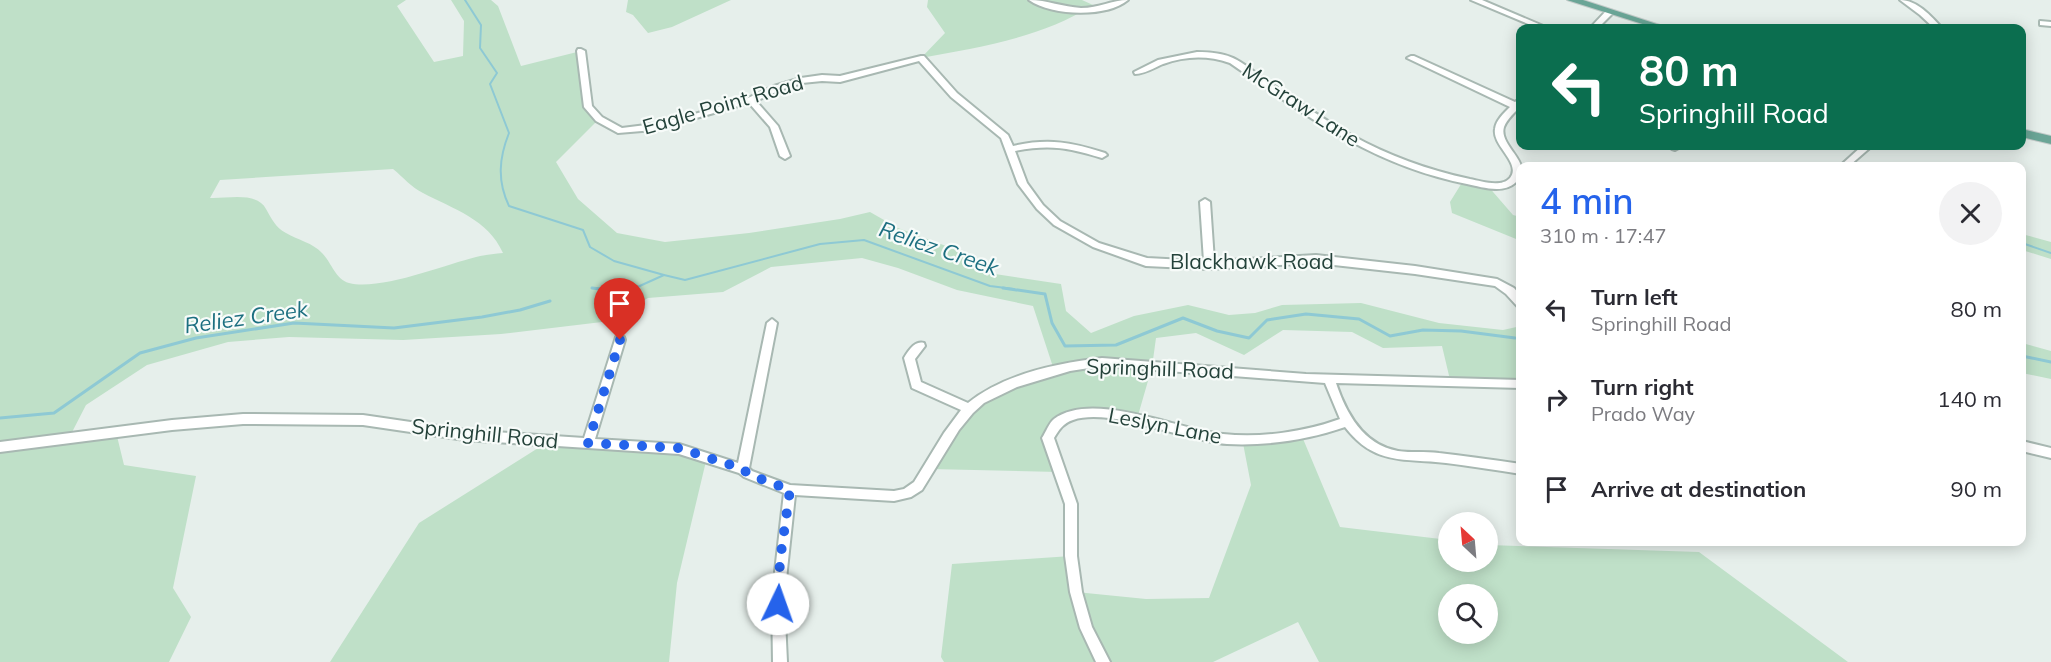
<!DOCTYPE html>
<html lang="en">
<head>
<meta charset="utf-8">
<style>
  :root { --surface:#fff; --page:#f2f2f3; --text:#2b2b33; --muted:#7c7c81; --accent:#2563eb }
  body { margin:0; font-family:Mulish,sans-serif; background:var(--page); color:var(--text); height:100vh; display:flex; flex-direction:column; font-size:22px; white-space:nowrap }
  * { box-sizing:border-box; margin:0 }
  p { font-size:20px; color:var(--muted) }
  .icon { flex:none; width:33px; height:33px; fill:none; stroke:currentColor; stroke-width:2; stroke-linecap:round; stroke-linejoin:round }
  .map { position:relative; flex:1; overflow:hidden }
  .side { position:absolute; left:1516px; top:162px; width:510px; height:384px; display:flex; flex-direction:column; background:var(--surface); border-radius:12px; box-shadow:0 3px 15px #0003 }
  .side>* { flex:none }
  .banner { position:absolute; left:1516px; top:24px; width:510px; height:126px; border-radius:12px; box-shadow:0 3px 15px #0003; background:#0b6e4f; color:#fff; overflow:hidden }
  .needle { width:39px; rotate:334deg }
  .fabs { position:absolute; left:1438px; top:512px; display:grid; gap:12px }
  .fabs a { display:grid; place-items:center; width:60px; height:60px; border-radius:50%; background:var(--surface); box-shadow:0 3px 15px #0003; font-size:30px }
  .pin { position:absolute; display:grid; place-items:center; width:51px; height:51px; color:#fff; margin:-62px -26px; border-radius:50% 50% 50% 0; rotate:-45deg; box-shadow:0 0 6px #0007 }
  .pin .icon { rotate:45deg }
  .me { position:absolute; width:66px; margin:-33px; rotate:3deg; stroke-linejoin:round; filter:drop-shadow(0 0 4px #0008) }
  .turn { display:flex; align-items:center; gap:21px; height:126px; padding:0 24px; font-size:27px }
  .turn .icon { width:78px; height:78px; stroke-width:2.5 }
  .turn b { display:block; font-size:42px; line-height:51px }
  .round { display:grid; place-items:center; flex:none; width:63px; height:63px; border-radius:32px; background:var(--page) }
  .overview { display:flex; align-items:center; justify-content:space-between; height:102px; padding:0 24px }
  h1 { font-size:36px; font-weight:600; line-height:45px; color:var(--accent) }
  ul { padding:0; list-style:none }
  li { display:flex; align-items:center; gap:18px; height:90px; padding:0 24px }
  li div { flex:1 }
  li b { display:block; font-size:22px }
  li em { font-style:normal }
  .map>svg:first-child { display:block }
</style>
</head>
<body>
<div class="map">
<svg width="2051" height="662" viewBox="0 0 2051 662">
  <rect width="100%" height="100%" fill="#e6efeb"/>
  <g fill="#bfe0c8" fill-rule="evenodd">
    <path d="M 0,0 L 406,0 L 397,6 L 434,62 L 463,56 L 464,21 L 451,0 L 491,0 L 498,6 L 521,66 L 581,51 L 586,97 L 599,119 L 556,162 L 578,199 L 617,233 L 665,242 L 749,233 L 840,219 L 870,212 L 898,228 L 954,249 L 995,274 L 1061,284 L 1066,311 L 1091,333 L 1134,316 L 1188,305 L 1229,315 L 1255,313 L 1282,305 L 1361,303 L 1439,323 L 1503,330 L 1521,326 L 1521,384 L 1451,384 L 1442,346 L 1383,348 L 1352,332 L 1283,330 L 1244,355 L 1196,333 L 1156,338 L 1152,367 L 1137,419 L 1074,414 L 1051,426 L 1059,472 L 930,469 L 970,409 L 1054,370 L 1033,306 L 957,290 L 898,268 L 862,258 L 771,267 L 723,292 L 648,298 L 602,322 L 501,334 L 403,340 L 289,337 L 228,342 L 147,365 L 86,405 L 69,438 L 116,432 L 124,465 L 196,476 L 173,588 L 191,617 L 169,662 L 0,662 ZM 393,169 C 403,177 412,188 423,193 C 453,209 488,219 503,253 C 494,254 484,255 476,257 C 444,265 380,291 349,283 C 335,279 332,263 322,253 C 313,243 298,240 286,233 C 275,227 272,219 266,209 C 257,191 226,199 210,198 L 220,180 Z"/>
    <polygon points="628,0 731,0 672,27 648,33 633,15 626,12"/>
    <path d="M 928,0 L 1082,0 L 1093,5 C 1041,38 980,47 921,58 L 945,33 L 927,7 Z"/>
    <polygon points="1463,181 1487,185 1513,215 1521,217 1521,241 1452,213 1450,202"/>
    <polygon points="2022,234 2051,242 2051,259 2022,250"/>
    <polygon points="2022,343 2051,351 2051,379 2022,373"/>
    <path d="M 1301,434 L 1340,527 L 1449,540 L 1449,561 L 1488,561 L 1488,545 L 1699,552 L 1848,662 L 1319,662 L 1298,622 L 1213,662 L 944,662 L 941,657 L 952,564 L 1071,556 L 1076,592 L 1146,599 L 1209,598 L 1251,485 L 1242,438 ZM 1449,594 L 1488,594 L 1488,633 L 1449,633 Z"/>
    <polygon points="554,438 657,446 707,457 677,583 669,662 330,662 419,523"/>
  </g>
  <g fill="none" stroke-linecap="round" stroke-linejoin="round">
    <g stroke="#8ec9d4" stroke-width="2">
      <path d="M 465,0 L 481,25 L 480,48 L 497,73 L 490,84 L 509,133 C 499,158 497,181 509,206 L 583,230 L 590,247 L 614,261 L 664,275"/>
      <polyline points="2022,243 2051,253"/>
      <polyline points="592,288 605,289"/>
      <polyline points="633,289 664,275 685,280 820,244 864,240 990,286 1014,289"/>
    </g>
    <g stroke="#8ec9d4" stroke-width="3">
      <polyline points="592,288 627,292 636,288"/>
      <polyline points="1003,288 1045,294 1052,323 1065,346 1116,345 1183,318 1217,331 1249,338 1267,320 1306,314 1359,319 1390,336 1423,330 1461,331 1515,338"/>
      <polyline points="2022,356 2051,362"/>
      <polyline points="0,418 54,413 140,353 196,338 294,323 394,328 482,317 520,310 550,301"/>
    </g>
    <defs>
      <g id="minor">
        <path d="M 1029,0 C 1047,0 1063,7 1081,8 C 1099,8 1112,0 1128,0 C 1106,18 1052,16 1029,0 Z"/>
        <polygon points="1471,0 1482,0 1548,28 1538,28"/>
        <path d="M 1900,0 C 1917,0 1931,16 1942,28 L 1934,28 L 1920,15 Z"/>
        <polygon points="1606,11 1609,11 1613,13 1598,28 1590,28"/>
        <polygon points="2040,21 2051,22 2051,26 2040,25"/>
        <path d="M 578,49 L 581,49 L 585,51 L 592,106 L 602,117 L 622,128 L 654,124 L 688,116 L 748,98 L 774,86 L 801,78 L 822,75 L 840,76 L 921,56 L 924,56 L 957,93 L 1008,135 L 1013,146 C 1048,138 1071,142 1105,153 L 1107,155 L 1102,158 C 1068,148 1051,144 1015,151 L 1027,183 L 1043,205 L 1060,221 L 1099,243 L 1147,258 L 1204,261 L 1200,202 L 1205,199 L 1210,202 L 1214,261 L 1316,255 L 1415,266 L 1497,279 L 1514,288 L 1521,296 L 1521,307 L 1517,306 L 1506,294 L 1495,286 L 1415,274 L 1316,263 L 1209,269 L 1146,266 L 1093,247 L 1054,225 L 1037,209 L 1018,184 L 1001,138 L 951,97 L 919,61 L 840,82 L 822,81 L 802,83 L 780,90 L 756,101 L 778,126 L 790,156 L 785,159 L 780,156 L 770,127 L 749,103 L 654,130 L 618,133 L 596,121 L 584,107 L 577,51 Z"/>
        <path d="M 1197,52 C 1210,52 1225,53 1237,60 C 1248,66 1259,76 1270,83 C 1297,101 1323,119 1351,135 C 1389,156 1428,170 1470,179 C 1481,181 1501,188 1510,178 C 1522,163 1492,146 1495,129 C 1496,120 1504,113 1510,107 L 1407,58 L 1411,56 L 1414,56 L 1515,102 L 1521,98 L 1521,106 C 1515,112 1507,119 1504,127 C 1498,147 1537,164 1515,183 C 1503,194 1481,187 1467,184 C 1374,166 1306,116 1230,63 C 1207,55 1185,56 1163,64 C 1154,68 1144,74 1135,74 L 1134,72 L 1158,60 Z"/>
        <polygon points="1671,146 1682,146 1675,150 1672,149"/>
        <polygon points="1862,146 1872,146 1849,166 1840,166"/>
        <path d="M 772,319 L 777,323 L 749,468 L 752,471 L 790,485 L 894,491 L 904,489 L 914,482 L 944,433 L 961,410 L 912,388 L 904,358 C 908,351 915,340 924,343 L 925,346 L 915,359 L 921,382 L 968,403 C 1004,374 1057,363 1102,358 L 1306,374 L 1521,380 L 1521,388 L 1336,383 C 1346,413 1363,445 1398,451 C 1411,453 1425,451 1439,453 C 1466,456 1494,460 1521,464 L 1521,474 C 1496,470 1471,466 1446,463 C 1404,458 1375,466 1345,427 C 1307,440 1267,446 1227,444 C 1184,441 1111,407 1073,420 C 1063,423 1059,430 1054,438 L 1077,504 L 1077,556 L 1082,592 L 1092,627 L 1110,662 L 1096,662 L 1080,628 L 1070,592 L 1065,556 L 1065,504 L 1042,438 C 1046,432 1049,423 1054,419 C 1093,390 1178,430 1223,434 C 1261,438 1304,432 1340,419 L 1325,383 L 1102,366 L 1070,371 L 1017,387 L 984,403 L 973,413 L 959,430 L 922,490 L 911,497 L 894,501 L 795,495 L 784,598 L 787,662 L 773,662 L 772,598 L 784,493 L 744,477 L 739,473 L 679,454 L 465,440 L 363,425 L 243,424 L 172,430 L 0,452 L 0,442 L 172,420 L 243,414 L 363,415 L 465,430 L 584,438 L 615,340 L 616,337 L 624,337 L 625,340 L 595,439 L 679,444 L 738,463 L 767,323 Z"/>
        <polygon points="2022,441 2051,448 2051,458 2022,451"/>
      </g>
      <g id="major">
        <polygon points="1567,0 1583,0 1669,28 1655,28"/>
        <polygon points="2022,129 2051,136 2051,144 2022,137"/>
      </g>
    </defs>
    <use href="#minor" stroke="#a8b8b2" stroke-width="4"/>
    <use href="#major" stroke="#c2cac8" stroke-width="2"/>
    <use href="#minor" fill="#fff" fill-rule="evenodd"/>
    <use href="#major" fill="#6aa596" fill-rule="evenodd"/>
  </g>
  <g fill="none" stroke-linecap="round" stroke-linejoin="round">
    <polyline stroke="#2563eb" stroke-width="10" stroke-dasharray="0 18" points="620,340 588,443 679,448 743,469 748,474 790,490 780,560 778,604"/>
  </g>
  <g text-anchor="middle" stroke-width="4.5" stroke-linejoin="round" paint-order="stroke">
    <g font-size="21" fill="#24423a" stroke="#f7fbf9">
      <text transform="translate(723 105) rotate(-16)" y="7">Eagle Point Road</text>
      <text transform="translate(1301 105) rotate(33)" y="7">McGraw Lane</text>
      <text x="1252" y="269">Blackhawk Road</text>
      <text transform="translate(1160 369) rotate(2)" y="7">Springhill Road</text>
      <text transform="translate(1165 426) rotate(11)" y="7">Leslyn Lane</text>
      <text transform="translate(485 434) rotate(6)" y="7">Springhill Road</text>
    </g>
    <g font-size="22" font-style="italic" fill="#1c6f80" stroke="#f7fbf9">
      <text transform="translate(939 248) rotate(19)" y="8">Reliez Creek</text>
      <text transform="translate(246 317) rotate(-8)" y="8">Reliez Creek</text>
    </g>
  </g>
</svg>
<div class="fabs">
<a><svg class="needle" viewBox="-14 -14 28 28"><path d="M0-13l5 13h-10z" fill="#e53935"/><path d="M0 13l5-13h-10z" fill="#7c7c81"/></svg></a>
<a><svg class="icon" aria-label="search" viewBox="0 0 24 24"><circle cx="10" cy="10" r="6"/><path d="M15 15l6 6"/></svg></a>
</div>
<div class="pin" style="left:620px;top:340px;background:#d93025"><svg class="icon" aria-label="arrive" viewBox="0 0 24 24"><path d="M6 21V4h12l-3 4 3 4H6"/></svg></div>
<svg class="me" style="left:778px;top:604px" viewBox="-20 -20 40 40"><circle r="19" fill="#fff"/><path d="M0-13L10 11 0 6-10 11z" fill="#2563eb"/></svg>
<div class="banner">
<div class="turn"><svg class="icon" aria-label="left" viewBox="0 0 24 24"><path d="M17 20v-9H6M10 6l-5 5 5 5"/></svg><div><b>80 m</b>Springhill Road</div></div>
</div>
<section class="side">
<div class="overview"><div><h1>4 min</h1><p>310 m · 17:47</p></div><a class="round"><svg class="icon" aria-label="close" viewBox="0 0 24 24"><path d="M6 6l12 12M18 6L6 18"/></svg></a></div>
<ul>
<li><svg class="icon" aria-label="left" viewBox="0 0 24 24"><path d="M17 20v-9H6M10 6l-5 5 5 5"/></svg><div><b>Turn left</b><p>Springhill Road</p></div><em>80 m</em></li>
<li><svg class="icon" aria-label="right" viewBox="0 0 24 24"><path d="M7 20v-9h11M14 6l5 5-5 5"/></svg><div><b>Turn right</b><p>Prado Way</p></div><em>140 m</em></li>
<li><svg class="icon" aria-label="arrive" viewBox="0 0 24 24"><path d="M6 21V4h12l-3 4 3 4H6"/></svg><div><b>Arrive at destination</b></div><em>90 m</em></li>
</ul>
</section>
</div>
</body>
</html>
